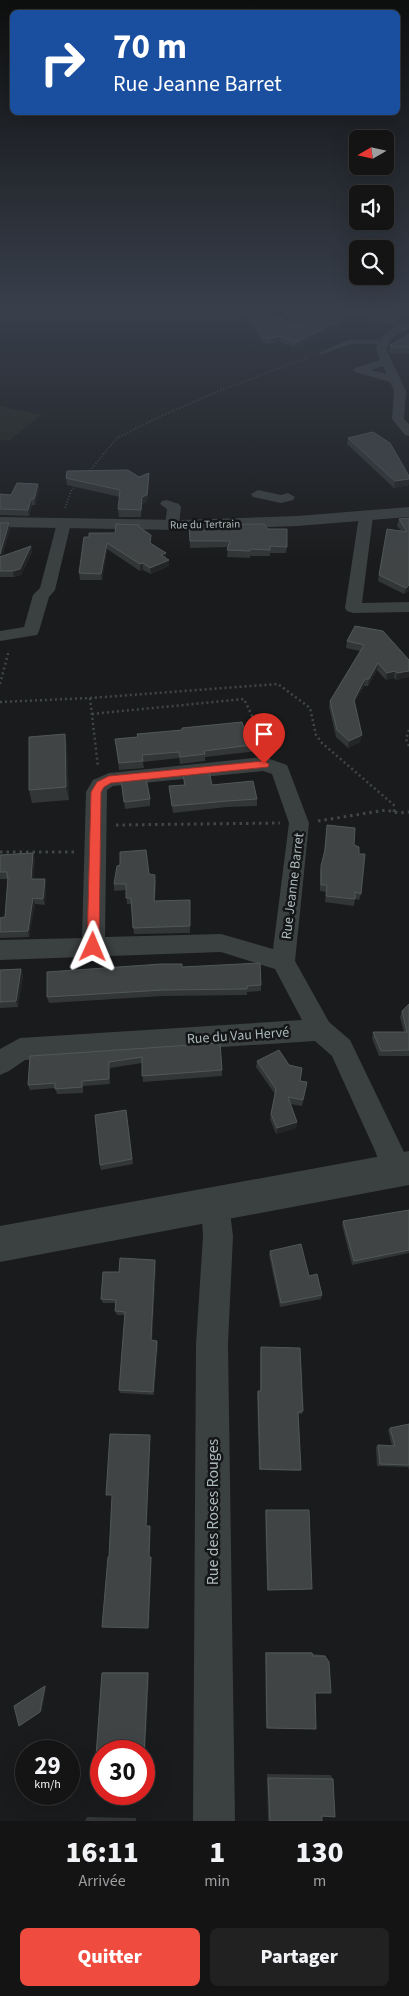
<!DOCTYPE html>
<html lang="fr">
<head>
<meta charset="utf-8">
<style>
  :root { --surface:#141415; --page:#212122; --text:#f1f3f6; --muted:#9d9ea0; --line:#333334; --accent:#ef4b3f }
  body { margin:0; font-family:"Source Sans 3",sans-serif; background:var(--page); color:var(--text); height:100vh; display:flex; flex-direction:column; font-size:19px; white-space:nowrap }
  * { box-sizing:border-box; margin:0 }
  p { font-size:16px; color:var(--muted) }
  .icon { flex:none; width:28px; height:28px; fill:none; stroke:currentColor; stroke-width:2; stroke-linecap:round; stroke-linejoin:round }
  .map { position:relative; height:1821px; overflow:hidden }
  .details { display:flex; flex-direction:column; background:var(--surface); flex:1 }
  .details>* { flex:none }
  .banner { position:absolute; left:10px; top:10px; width:390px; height:105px; border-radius:8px; box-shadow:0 5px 20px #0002,0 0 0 1px var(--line); background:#1a4fa0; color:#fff; overflow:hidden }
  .needle { width:32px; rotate:261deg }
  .tools { position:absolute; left:349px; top:130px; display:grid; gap:10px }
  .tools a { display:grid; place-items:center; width:45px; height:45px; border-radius:8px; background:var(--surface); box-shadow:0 5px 20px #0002,0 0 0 1px var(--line); font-size:25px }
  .speed { position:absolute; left:15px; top:1740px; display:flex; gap:10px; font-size:25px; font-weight:700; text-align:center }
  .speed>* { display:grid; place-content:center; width:65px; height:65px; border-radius:50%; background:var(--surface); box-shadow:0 5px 20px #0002,0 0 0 1px var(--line); line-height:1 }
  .speed small { font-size:12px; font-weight:400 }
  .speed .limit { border:8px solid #d22; background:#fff; color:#111 }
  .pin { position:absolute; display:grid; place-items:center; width:42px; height:42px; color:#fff; margin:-51px -21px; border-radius:50% 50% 50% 0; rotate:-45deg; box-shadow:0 0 5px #0007 }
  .pin .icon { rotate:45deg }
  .me { position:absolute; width:55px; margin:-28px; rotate:1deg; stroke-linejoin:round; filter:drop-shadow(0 0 4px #0008) }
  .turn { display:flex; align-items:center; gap:18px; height:105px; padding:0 20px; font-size:22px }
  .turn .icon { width:65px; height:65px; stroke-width:2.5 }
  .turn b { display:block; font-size:35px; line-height:42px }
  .eta { display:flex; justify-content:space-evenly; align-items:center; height:85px; text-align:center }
  .eta b { font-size:30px; font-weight:800; line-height:35px }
  .cta { display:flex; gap:10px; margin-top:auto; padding:10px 20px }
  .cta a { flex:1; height:58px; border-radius:8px; background:var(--accent); color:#fff; font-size:20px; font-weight:800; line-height:58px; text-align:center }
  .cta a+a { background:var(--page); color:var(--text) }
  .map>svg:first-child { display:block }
</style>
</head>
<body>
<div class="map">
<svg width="409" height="1821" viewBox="0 0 409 1821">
  <rect width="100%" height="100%" fill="#1a1b1c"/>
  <polygon fill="#232720" points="0,406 41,415 9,441 0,440"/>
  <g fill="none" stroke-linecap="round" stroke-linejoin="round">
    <g stroke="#414748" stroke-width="2" stroke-dasharray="1 2" stroke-linecap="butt">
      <polyline points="88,473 117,438 161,416 219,391 309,357"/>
      <polyline points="65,508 71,491 77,485"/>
    </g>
    <g stroke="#414748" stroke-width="2.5" stroke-dasharray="2 3" stroke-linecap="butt">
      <polyline points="0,684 9,650"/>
      <polyline points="90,698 98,767"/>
      <polyline points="0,702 90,698 278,684 310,708 316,735 322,743 395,806 395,808"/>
      <polyline points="92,714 244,699 267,747"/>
      <polyline points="409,730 406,739 409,746"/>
    </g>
    <g stroke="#414748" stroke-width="3" stroke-dasharray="2.5 4" stroke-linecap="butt">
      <polyline points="394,812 395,807"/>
      <polyline points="318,821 386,810 398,813 409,812"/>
      <polyline points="116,825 280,823"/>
      <polyline points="0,852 74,852"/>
    </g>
    <polygon fill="#3b4041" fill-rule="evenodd" points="349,340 382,340 385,342 382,344 350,344 323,354 318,353"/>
    <g fill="#3b4041" fill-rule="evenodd">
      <path d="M 409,321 L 409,328 L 391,339 L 386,349 L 406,391 L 404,419 L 409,424 L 409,436 L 405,435 L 392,419 L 394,391 L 390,382 L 355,372 L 353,370 L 355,368 L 380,360 L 376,349 C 380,333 394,325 409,321 ZM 383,366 L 387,374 L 371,370 Z"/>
      <polygon points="258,490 281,495 288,493 295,497 293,500 281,503 253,497 251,494"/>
      <polygon points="167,500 179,504 181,507 179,525 177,528 167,528 165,525 167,509 160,504 162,501"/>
      <polygon points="366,512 371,513 373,516 362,603 409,602 409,612 353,613 347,611 345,608 359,516 361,513"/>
      <polygon points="64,519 69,520 71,523 55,590 49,597 39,631 37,635 0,641 0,631 24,627 33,595 40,588 57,523 59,520"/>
      <path d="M 264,757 L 287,765 L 309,823 L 295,961 L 329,1022 L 350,1040 L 404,1152 L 408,1170 L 404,1180 L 394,1184 L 384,1180 L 376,1153 L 332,1056 L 315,1041 L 25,1060 L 9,1071 L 0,1075 L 0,1049 L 20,1038 L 302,1020 L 275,969 L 221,952 L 0,960 L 0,940 L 82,938 L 86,792 L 93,780 L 109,773 ZM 263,771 L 272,774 L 289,823 L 273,949 L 221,934 L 105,937 L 107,790 L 113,786 Z"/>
      <polygon points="215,1190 225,1194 229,1204 233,1236 228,1344 235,1821 193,1821 196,1344 203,1236 201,1204 205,1194"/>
    </g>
    <g fill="#3b4041" fill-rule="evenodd">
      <polygon points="409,507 409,517 297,526 181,530 0,527 0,517 181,520 297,516"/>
      <polygon points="409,1151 409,1185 0,1262 0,1226"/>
    </g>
  </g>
  <g fill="#333637">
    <polygon points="240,306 254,306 251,307 295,324 336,306 409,306 391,326 356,317 295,348 279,341 271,344 264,343 240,308"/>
    <polygon points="409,334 409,354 390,353 389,351 390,345"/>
    <polygon points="348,438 409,485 394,488 347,444"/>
    <polygon points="66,478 149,481 147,502 142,504 141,517 119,517 118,509 120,497 67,485"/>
    <polygon points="38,484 39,490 35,505 32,505 29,516 0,515 0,494 11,495"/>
    <polygon points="409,518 409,591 404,594 378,581 387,529 401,531 397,526 399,519"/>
    <polygon points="0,523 10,529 2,556 31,546 32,552 21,575 14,577 0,577"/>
    <polygon points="139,525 139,528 151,543 166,553 166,558 169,560 169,566 151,574 143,570 140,571 107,549 102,580 80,580 79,573 89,537 115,533"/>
    <polygon points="189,525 268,529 287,547 286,553 270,553 270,556 250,556 250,558 227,557 228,547 190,548"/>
    <polygon points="355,626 409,660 409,677 396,680 394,678 386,680 377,670 368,686 364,686 354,703 360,742 348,748 336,737 329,707 330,701 360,651 346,648 347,641"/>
    <polygon points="244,728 259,744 258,751 205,757 205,761 180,764 179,758 143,762 144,768 119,770 115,739"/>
    <polygon points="65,734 67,747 69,800 32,803 29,790"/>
    <polygon points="183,774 212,785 257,799 257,806 227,807 173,813 169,786 184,785"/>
    <polygon points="121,780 150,799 150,806 125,809"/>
    <polygon points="327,825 354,845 359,854 361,894 359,900 355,899 354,906 325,902 326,892 320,891 320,872 324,853"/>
    <polygon points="33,853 35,860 33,879 46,886 45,905 35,904 29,937 0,938 0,918 5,917 8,881 7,879 0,879 0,855"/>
    <polygon points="149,874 156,881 155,901 190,900 190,933 134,934 131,904 127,904 126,890 114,891 114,884"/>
    <polygon points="182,967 261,985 261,991 247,992 247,995 163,996 49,1003 47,997"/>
    <polygon points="21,969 23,975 18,1007 0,1008 0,970"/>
    <polygon points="409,1004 409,1056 379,1056 372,1038 373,1032 404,1032 400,1017 402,1011"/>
    <polygon points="220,1043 222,1070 222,1076 143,1082 142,1063 110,1068 110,1084 83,1086 83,1093 57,1094 55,1088 30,1090 28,1085 30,1056"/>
    <polygon points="257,1061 300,1081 307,1082 302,1106 290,1104 297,1122 296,1128 276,1134 270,1119 275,1094 256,1067"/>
    <polygon points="126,1110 133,1164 101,1170 100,1165"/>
    <polygon points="409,1210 409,1253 352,1265 342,1225 343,1221"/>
    <polygon points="270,1251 309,1276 322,1295 321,1299 280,1307 269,1255"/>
    <polygon points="155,1260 156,1264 152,1340 157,1341 158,1344 154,1395 120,1393 119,1390 125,1315 117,1315 115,1311 116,1303 103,1303 101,1299 119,1272"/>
    <polygon points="261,1347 303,1411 302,1414 298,1414 301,1470 299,1471 259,1470 257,1394 258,1391 260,1391 260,1351"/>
    <polygon points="409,1424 409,1470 408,1467 377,1466 376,1447 378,1445 392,1446 388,1430 390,1428"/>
    <polygon points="266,1510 312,1589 267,1590 265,1511"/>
    <polygon points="265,1652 311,1652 313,1654 323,1655 325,1656 315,1693 267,1728 266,1726"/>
    <polygon points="103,1672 149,1672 145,1754 144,1757 102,1673"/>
    <polygon points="267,1774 331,1775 333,1779 322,1816 322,1821 268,1821"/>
    <polygon points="87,1817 136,1818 136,1821 85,1821"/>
  </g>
  <g fill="#242526">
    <polygon points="357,312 356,317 295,348 295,343"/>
    <polygon points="409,315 409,320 391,326 392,321"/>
    <polygon points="279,336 279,341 271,344 271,339"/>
    <polygon points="149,473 149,481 147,502 142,504 141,517 141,510 142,497"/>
    <polygon points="409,479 409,485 394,488 395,481"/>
    <polygon points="38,484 39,490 35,505 34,499"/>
    <polygon points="31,499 32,505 29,516 28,510"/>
    <polygon points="9,523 10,529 0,563 0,554"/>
    <polygon points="107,543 107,549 102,580 101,574"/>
    <polygon points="31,546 32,552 21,575 14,577 13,571"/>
    <polygon points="166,553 166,559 161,555"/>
    <polygon points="169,560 169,566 151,574 150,568"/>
    <polygon points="143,563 143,570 140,571 140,564"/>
    <polygon points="409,585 409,591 404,594 406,588"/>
    <polygon points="378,663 377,670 368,686 369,679"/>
    <polygon points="395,671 394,678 386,680 387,673"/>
    <polygon points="409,671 409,677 396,680 397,673"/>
    <polygon points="365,679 364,686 352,707 354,700"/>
    <polygon points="65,734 67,747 69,800 66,787"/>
    <polygon points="362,735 360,742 348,748 349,741"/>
    <polygon points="33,853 35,860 33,886 31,879"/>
    <polygon points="45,879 46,886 45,905 43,899"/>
    <polygon points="33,898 35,904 29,937 28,931"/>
    <polygon points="21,969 23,975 18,1007 16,1001"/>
    <polygon points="109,1062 110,1068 110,1084 109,1079"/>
    <polygon points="297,1122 296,1128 276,1134 277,1128"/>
    <polygon points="155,1260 156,1264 152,1344 151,1340"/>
    <polygon points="157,1341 158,1344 154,1395 153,1392"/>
    <polygon points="150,1435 151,1437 147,1526 146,1526"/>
    <polygon points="150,1526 151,1526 149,1558 149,1557"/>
    <polygon points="151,1557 152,1557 149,1627 148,1628"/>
    <polygon points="149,1672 145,1754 144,1757 148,1673"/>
    <polygon points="47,1685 42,1711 40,1712 45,1686"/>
  </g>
  <g fill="#404445" stroke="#515758">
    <polygon points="242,306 248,306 295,324 337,306 409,306 409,315 392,321 357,312 295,343 279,336 271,339 264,338"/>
    <polygon points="409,334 409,348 391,347 390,345"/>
    <polygon points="373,432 390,443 409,476 409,479 395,481 348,438"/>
    <polygon points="128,470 139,477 149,473 147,495 142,497 141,510 118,509 120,490 66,478 67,471"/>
    <polygon points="17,483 38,484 34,499 31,499 28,510 0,509 0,494 11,495"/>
    <polygon points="409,518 409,585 406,588 379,575 387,529 407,532 399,519"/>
    <polygon points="0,523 9,523 0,554"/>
    <polygon points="116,524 139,525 139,527 151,535 150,543 166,553 161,555 169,560 150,568 143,563 140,564 107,543 101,574 79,573 84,537 89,537 89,533 115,533"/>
    <polygon points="264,524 268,529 287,529 287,547 270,546 270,550 250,549 250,551 227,550 230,541 190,541 189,525"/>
    <polygon points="31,546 20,569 13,571 0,571 0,557"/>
    <polygon points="355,626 383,631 409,660 409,671 397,673 395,671 387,673 378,663 369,679 365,679 354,700 362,735 349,741 337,730 330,701 364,645 347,641"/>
    <polygon points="242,722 244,728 253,727 259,744 204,751 205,754 180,757 179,752 142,755 143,761 119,763 115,739 138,737 137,734 182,730 182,728"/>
    <polygon points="65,734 66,787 29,790 29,737"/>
    <polygon points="209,771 212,785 253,781 257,799 227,801 172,806 169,786 185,785 183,774"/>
    <polygon points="146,778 150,799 124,802 121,780"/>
    <polygon points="327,825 355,828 354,845 359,847 359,854 365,854 361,894 355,892 355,899 326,896 327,885 321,885 321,866 325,850"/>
    <polygon points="146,850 149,874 155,875 154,901 190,900 190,926 133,928 131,898 126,898 126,884 114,884 117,866 120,865 120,852"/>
    <polygon points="33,853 31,879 45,879 43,899 33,898 28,931 0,932 0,918 5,917 8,877 7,877 7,872 0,872 0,855"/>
    <polygon points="260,963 261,985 247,986 247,989 163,990 47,997 47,972 161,964 182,964 182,967"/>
    <polygon points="21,969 16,1001 0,1002 0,970"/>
    <polygon points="409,1004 409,1050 381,1051 373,1032 407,1032 402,1011"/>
    <polygon points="220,1043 222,1070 142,1076 142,1057 109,1062 109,1079 82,1081 82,1087 55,1089 55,1083 28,1085 30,1056"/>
    <polygon points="279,1050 289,1065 302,1068 300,1081 307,1082 303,1100 288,1097 297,1122 277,1128 271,1114 276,1089 257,1061"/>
    <polygon points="126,1110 132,1159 100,1165 95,1115"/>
    <polygon points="409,1210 409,1250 354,1261 343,1221"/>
    <polygon points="301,1244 309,1276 317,1274 322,1295 281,1303 270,1251"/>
    <polygon points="120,1258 155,1260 151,1340 157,1341 153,1392 119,1390 125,1312 115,1311 116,1300 101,1299 103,1272 119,1272"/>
    <polygon points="261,1347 300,1348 303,1411 298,1412 301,1470 260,1469 258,1391 261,1391"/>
    <polygon points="409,1424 409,1465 380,1464 378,1445 395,1446 390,1428"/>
    <polygon points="110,1434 150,1435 146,1526 150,1526 149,1557 151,1557 148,1628 102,1627 108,1557 109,1557 112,1495 106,1495"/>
    <polygon points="266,1510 309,1510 312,1589 268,1590"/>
    <polygon points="266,1653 312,1653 313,1656 325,1656 329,1662 331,1693 315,1693 316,1729 267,1728"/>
    <polygon points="102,1673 148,1673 144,1757 144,1751 101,1751 101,1756 96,1756"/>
    <polygon points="45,1686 40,1712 19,1726 14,1706"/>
    <polygon points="268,1778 333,1779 335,1817 322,1816 322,1821 270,1821"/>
  </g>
  <linearGradient id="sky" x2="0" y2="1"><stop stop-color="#0e0f0f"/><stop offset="0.55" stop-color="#383f4b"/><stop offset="1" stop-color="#383f4b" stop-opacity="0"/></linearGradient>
  <rect width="409" height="561" fill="url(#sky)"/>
  <polygon fill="#ef4b3f" stroke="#9b3129" points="264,761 269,764 268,767 111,783 104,787 101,792 99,947 97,950 89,950 87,947 91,792 97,782 109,776"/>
  <g text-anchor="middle" stroke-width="5" stroke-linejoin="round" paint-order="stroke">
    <g font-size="11" fill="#adbabb" stroke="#151617">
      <text transform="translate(205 524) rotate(-1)" y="4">Rue du Tertrain</text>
    </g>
    <g font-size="14" fill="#adbabb" stroke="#151617">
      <text transform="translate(292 886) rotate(-83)" y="5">Rue Jeanne Barret</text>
      <text transform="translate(238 1035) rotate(-4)" y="5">Rue du Vau Hervé</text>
    </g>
    <g font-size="16" fill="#adbabb" stroke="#151617">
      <text transform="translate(212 1512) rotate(-90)" y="6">Rue des Roses Rouges</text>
    </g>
  </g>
</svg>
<div class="tools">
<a><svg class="needle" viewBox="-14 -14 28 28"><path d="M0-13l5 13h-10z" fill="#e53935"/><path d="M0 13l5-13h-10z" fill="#9d9ea0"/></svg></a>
<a><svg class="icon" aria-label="sound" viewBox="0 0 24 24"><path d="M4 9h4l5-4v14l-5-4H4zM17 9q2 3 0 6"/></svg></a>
<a><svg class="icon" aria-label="search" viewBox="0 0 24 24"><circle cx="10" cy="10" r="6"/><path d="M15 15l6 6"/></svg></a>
</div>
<div class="speed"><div>29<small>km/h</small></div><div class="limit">30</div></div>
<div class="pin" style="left:264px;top:764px;background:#d93025"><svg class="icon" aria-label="arrive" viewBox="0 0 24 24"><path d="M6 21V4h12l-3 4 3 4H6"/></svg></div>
<svg class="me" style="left:93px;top:947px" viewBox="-20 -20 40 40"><path d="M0-17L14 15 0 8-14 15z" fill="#ef4b3f" stroke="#fff" stroke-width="4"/></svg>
<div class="banner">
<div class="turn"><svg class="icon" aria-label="right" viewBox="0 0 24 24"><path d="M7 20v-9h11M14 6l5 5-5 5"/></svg><div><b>70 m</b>Rue Jeanne Barret</div></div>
</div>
</div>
<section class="details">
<div class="eta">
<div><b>16:11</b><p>Arrivée</p></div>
<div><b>1</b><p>min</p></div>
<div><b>130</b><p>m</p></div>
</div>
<div class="cta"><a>Quitter</a><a>Partager</a></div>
</section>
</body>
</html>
